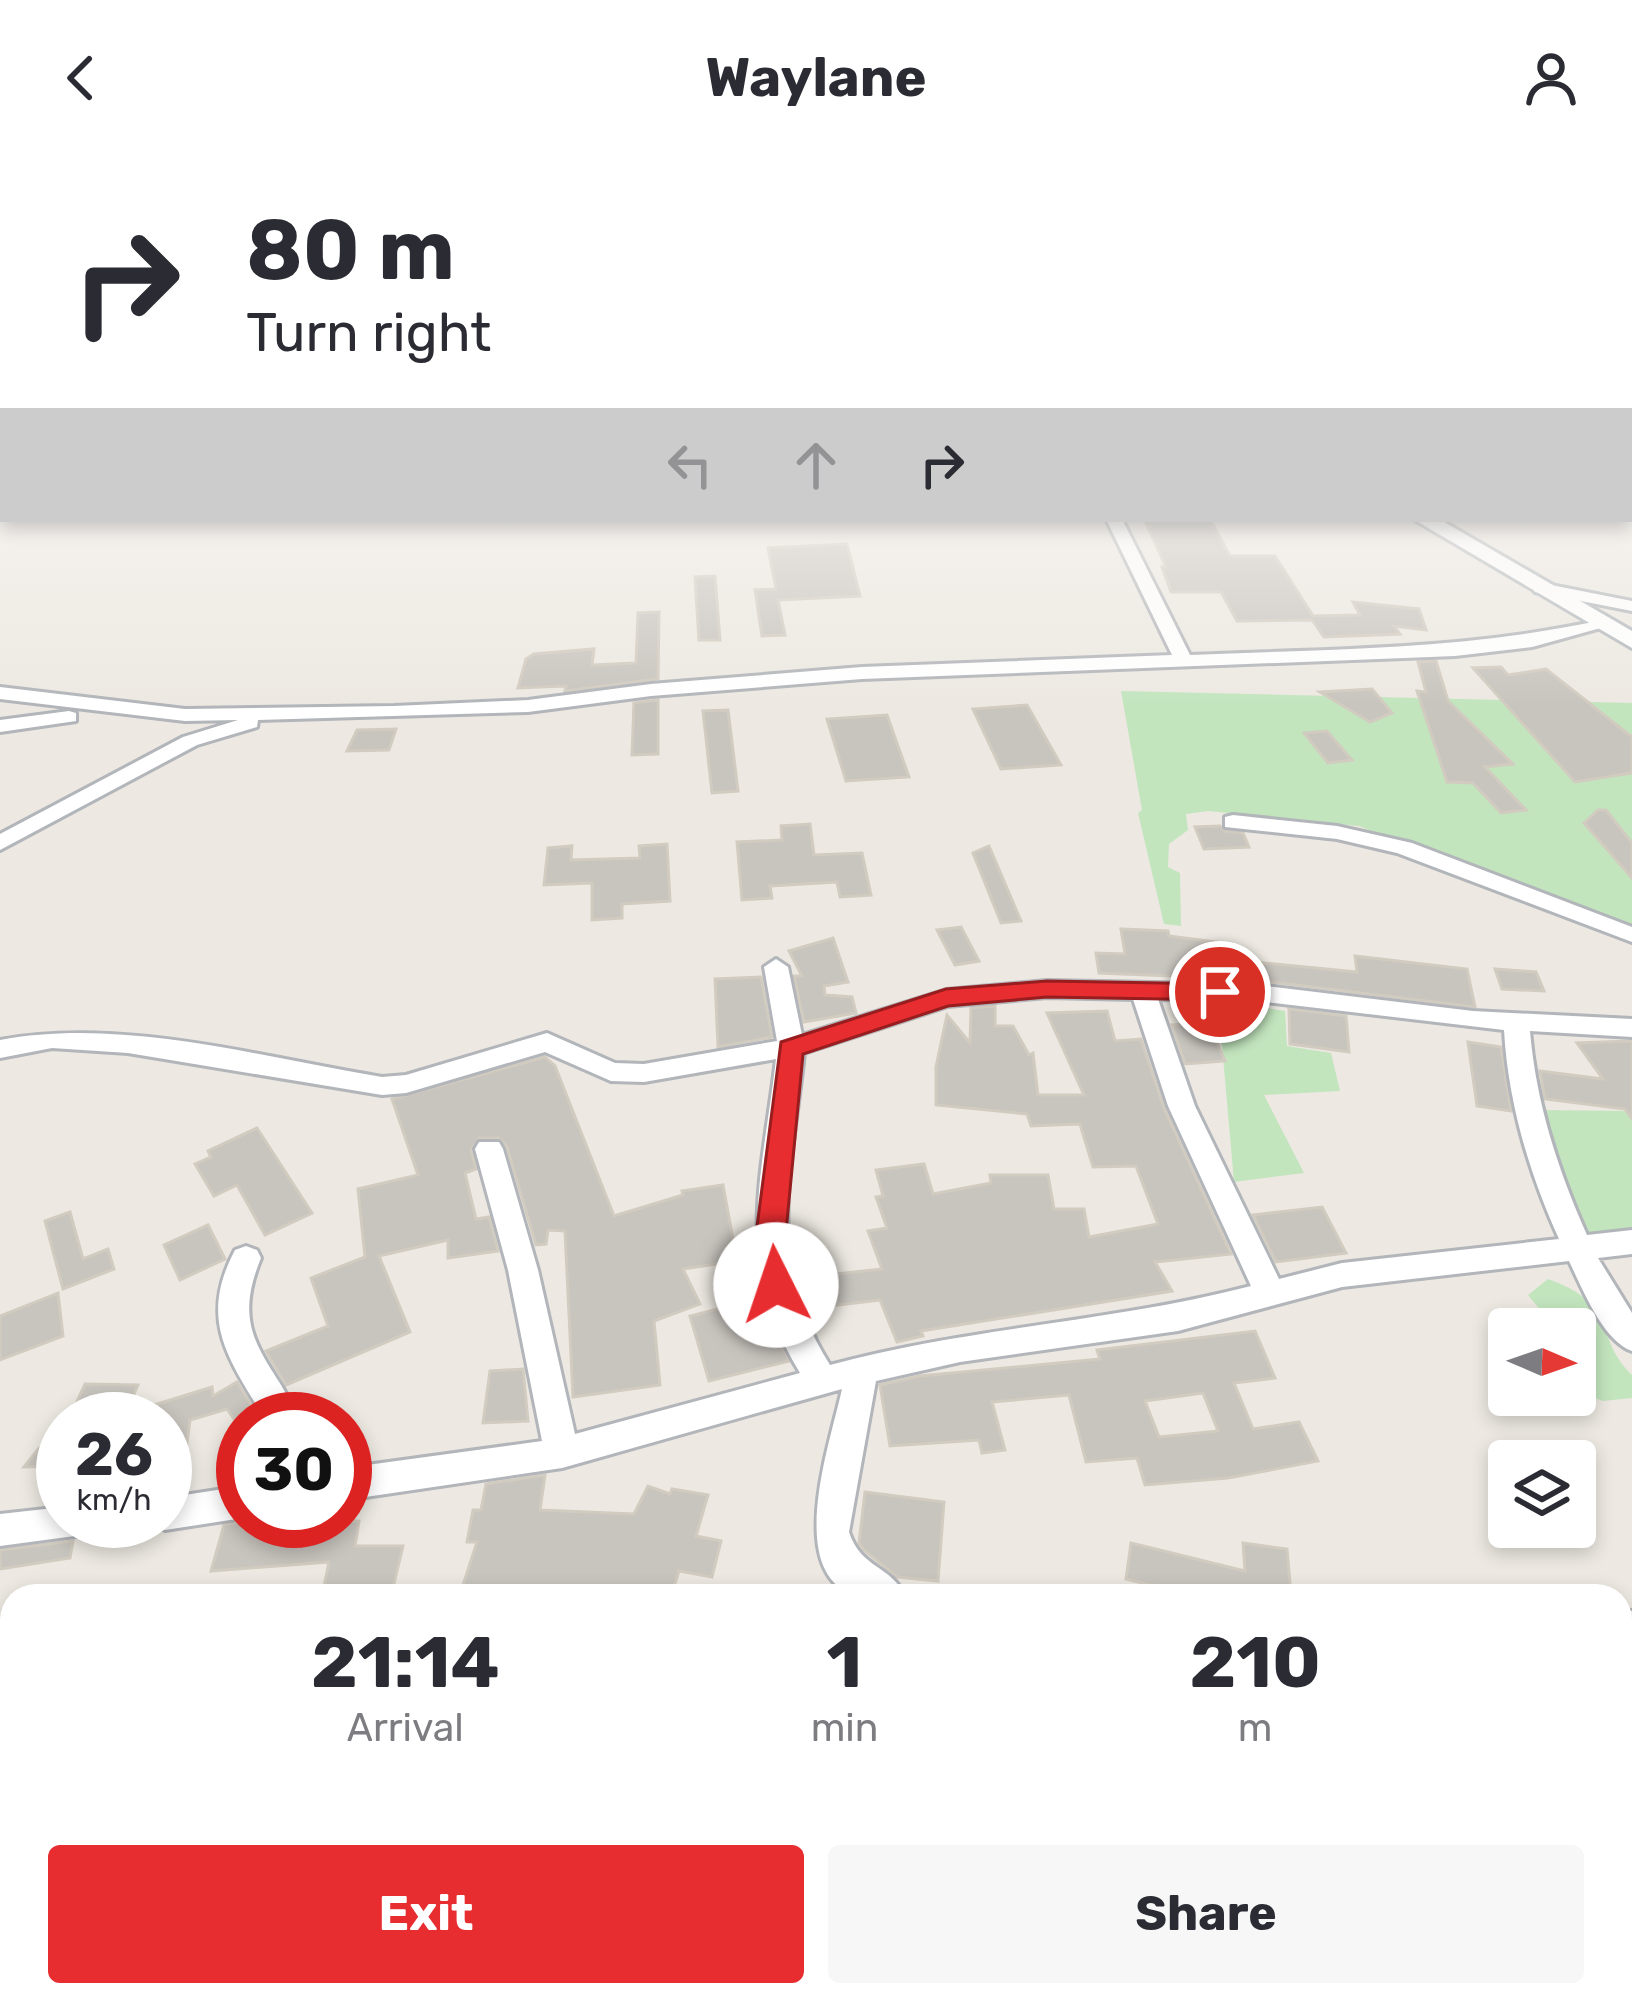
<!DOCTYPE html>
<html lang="en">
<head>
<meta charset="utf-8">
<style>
  :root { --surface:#fff; --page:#f7f7f7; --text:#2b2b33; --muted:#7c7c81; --accent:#e82d30 }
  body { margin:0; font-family:Rubik,sans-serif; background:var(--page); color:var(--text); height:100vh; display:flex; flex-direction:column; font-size:45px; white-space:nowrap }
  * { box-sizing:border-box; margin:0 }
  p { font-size:39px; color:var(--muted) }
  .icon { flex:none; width:66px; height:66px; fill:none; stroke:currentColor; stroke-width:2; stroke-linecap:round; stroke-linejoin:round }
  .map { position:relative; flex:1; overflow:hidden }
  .drawer { position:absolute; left:0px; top:1428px; width:1632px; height:423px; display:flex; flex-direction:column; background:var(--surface); border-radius:36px 36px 0 0; box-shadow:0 6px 18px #0003 }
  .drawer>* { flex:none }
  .guide { position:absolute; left:0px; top:0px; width:1632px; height:366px; box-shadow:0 6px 18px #0003; background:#fff; color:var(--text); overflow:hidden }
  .needle { width:78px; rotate:92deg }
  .fabs { position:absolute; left:1488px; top:1152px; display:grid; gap:24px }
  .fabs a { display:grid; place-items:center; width:108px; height:108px; border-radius:12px; background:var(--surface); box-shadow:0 6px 18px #0003; font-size:60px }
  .speed { position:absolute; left:36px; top:1236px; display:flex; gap:24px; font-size:60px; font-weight:700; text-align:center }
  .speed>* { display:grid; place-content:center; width:156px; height:156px; border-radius:50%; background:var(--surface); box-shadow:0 6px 18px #0003; line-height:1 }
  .speed small { font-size:30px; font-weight:400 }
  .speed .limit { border:18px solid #d22; background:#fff; color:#111 }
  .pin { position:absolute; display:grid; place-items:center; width:102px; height:102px; color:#fff; margin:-51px; border:6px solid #fff; border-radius:50%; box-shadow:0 3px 12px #0007 }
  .me { position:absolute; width:132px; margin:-66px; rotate:356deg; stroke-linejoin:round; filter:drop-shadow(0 0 9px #0008) }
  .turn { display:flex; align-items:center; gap:42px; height:252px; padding:0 48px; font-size:54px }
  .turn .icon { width:156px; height:156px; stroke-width:2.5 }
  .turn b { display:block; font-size:84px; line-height:102px }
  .lanes { display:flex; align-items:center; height:114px; padding:0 48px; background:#0003; justify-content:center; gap:60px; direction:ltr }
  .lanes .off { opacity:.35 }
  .eta { display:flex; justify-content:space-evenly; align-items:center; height:204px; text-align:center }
  .eta b { font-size:72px; font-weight:700; line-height:84px }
  .primary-button { display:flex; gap:24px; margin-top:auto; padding:24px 48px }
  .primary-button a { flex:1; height:138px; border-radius:12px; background:var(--accent); color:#fff; font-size:48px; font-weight:700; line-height:138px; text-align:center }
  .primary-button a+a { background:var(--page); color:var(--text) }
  header { display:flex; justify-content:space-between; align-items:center; height:156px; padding:0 48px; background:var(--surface); font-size:54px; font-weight:700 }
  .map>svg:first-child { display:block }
</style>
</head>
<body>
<header><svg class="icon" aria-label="back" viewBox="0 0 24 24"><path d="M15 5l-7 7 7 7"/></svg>Waylane<svg class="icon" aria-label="person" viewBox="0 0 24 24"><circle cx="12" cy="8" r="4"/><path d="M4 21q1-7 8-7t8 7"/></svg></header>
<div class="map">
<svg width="1632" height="1850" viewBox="0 0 1632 1850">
  <rect width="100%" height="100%" fill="#ede9e2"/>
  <g fill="#c2e5be">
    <polygon points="1121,535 1632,547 1632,771 1519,734 1359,670 1208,655 1186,658 1188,674 1169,688 1168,711 1180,717 1181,770 1164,768 1138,657 1142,654"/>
    <polygon points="1218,844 1285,855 1287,890 1331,897 1340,935 1264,939 1304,1017 1234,1026"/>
    <polygon points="1537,954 1632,955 1632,1078 1590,1087"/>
    <path d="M 1548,1123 C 1621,1149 1592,1180 1632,1219 L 1632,1242 L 1603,1245 L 1576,1235 L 1575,1173 L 1556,1173 L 1528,1139 Z"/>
    <polygon points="1632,1486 1632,1700 1620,1695 1620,1487"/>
  </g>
  <g fill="#c8c4be" stroke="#d2cbc0" stroke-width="3" fill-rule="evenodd">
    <polygon points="1144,363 1210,363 1230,400 1275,400 1313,460 1360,459 1353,446 1419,453 1426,474 1394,470 1400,478 1324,481 1312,464 1237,465 1221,436 1171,436 1162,411 1166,411"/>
    <polygon points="847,388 860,440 778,444 785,479 762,480 755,434 776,433 768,392"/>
    <polygon points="715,420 720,484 699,484 695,421"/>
    <polygon points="659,456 658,523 565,535 566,530 518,532 526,503 534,498 594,493 592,509 636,507 638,457"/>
    <polygon points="1436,505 1448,545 1513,608 1485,611 1526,654 1501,657 1473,627 1447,626 1417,535 1426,536 1418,506"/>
    <polygon points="1501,511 1508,519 1546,513 1632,581 1632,617 1575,626 1473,512"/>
    <polygon points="1372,533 1392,557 1370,566 1320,536"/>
    <polygon points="658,544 658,598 632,599 634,547"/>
    <polygon points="1027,549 1061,609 1001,613 973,553"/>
    <polygon points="728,554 738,635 712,637 703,555"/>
    <polygon points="887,559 909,621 846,625 827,563"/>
    <polygon points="396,573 389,594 347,595 357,574"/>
    <polygon points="1327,575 1352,604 1328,607 1304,577"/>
    <polygon points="1598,654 1606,654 1632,687 1632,722 1584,667"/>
    <polygon points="810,668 814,699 862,697 871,739 840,741 837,726 770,730 772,742 742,744 737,686 782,684 781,670"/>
    <polygon points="1220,670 1225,675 1243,677 1249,691 1204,693 1195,671"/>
    <polygon points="667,688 670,745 622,748 622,762 592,764 592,727 544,729 548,692 572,690 571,704 640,702 639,690"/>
    <polygon points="989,690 1021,765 1001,767 973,697"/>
    <polygon points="961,771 979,805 955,809 937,774"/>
    <polygon points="1121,773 1168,775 1169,780 1232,788 1233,804 1357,816 1355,800 1467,813 1475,851 1248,823 1099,817 1096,797 1125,798"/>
    <polygon points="833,782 848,826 824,830 825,839 852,841 856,857 804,866 794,820 802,820 789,795"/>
    <polygon points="1495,813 1536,816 1544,835 1502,833"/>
    <polygon points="761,821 772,881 718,891 715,823"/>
    <polygon points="995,850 995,870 1013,870 1029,899 1033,897 1038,939 1084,939 1047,857 1107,855 1115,885 1141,883 1164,952 1231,1098 1155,1106 1172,1135 921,1175 923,1180 897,1186 880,1144 813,1152 808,1121 882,1113 868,1075 887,1072 876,1041 883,1040 876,1014 924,1008 933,1038 991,1027 990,1019 1048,1019 1054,1053 1084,1053 1089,1081 1158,1068 1136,1010 1093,1011 1080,968 1031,970 1027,958 936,949 936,911 947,859 970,887 971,852"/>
    <polygon points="1289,853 1346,860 1349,896 1290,888"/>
    <polygon points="1208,867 1225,905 1185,908 1172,869"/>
    <polygon points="1632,885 1632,963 1625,953 1545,943 1540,915 1603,923 1577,887"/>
    <polygon points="1468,886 1501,891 1511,955 1477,950"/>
    <polygon points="545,901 555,910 614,1060 683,1039 682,1035 723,1029 737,1105 683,1113 700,1148 654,1165 660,1229 573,1241 565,1075 548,1074 546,1088 536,1089 507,991 499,982 479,982 471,994 476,1013 465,1017 476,1063 489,1061 498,1095 448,1102 448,1084 379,1100 410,1176 286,1229 266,1195 328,1170 311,1122 365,1101 358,1033 418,1019 392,943"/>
    <polygon points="257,972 312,1057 265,1079 237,1029 214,1040 195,1008 211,1001 208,995"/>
    <polygon points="1322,1051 1346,1097 1276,1106 1253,1059"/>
    <polygon points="70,1056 83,1103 108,1093 114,1113 63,1133 45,1065"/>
    <polygon points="208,1069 225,1103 180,1124 164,1089"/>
    <polygon points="58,1137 63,1180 0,1204 0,1160"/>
    <polygon points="749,1145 753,1157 766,1154 789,1205 709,1225 690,1160"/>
    <path d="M 1255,1175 L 1275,1222 L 1234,1227 L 1253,1273 L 1299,1266 L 1318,1305 L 1228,1322 L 1145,1329 L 1137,1302 L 1086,1306 L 1069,1239 L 992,1246 L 1005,1294 L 982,1297 L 979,1284 L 890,1290 L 880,1229 L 920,1220 L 1100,1203 L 1097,1194 ZM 1203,1237 L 1218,1275 L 1159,1281 L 1145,1245 Z"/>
    <polygon points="523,1213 528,1265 483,1267 490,1215"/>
    <polygon points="237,1226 260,1263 234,1263 227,1253 190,1264 182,1323 165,1324 165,1263 69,1263 85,1228 138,1229 125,1258 212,1231 213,1240"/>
    <polygon points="63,1287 63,1310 24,1311 39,1292"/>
    <polygon points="545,1319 540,1354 634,1358 648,1330 670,1338 672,1333 708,1339 696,1380 721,1385 712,1421 679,1415 671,1440 631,1435 628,1440 514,1440 462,1432 477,1386 467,1386 473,1354 481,1354 486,1328"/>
    <polygon points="865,1336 944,1346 938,1425 897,1421 864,1394 859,1387"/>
    <polygon points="246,1365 359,1365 355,1390 403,1390 391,1440 322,1440 329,1406 211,1415 224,1369"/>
    <polygon points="73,1385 70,1402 0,1413 0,1394"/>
    <polygon points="1131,1387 1245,1415 1243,1387 1287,1393 1291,1438 1255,1433 1254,1440 1167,1440 1168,1433 1126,1423"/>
  </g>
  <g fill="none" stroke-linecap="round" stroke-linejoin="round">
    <defs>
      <g id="street">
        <path d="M 1106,363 L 1122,363 L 1190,499 C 1330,493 1469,494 1606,463 L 1615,468 L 1532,491 L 1455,500 L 862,523 L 651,540 L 528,556 L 258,564 L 257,571 L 197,589 L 0,694 L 0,678 L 183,581 L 238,564 L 185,565 L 0,543 L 0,531 L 185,553 L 394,550 L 528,544 L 651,528 L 862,511 L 1172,499 Z"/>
        <polygon points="1541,427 1632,445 1632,455 1535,436 1532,432"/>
        <polygon points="69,555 76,557 76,565 0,576 0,564"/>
        <polygon points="1233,659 1337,670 1412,687 1632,771 1632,786 1397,697 1337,683 1225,671 1225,661"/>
        <path d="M 776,803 L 788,811 L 802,879 L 946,834 L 1047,825 L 1258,829 L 1473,855 L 1632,863 L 1632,881 L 1530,875 C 1536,947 1558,1014 1587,1079 L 1632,1074 L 1632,1098 L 1598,1102 L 1632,1157 L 1632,1195 C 1603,1185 1582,1132 1569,1105 L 1342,1131 L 1178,1175 L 960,1206 L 876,1225 L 849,1376 C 861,1413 891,1409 905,1440 C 891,1440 870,1444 857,1440 C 783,1419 831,1285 842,1233 L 562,1312 L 345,1344 L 345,1312 L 542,1285 L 508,1114 L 475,993 L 479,986 L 499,986 L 503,993 L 538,1114 L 575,1278 L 800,1217 C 733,1107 762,1023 776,903 L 644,926 L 611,925 L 545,896 L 406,937 L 382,939 L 128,897 L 52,892 L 0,902 L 0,884 C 122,861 260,901 382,921 L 406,919 L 547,877 L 615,907 L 644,908 L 777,885 L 764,811 ZM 1047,841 L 1133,843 L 1168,950 L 1251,1130 C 1113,1166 969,1171 830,1209 C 763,1103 792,1014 804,897 L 948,850 ZM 1158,843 L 1258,845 L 1504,874 C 1508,946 1529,1017 1559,1083 L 1342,1107 L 1279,1123 L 1195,950 Z"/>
        <path d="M 246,1090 L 257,1094 L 261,1102 C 229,1179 269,1199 300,1263 L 265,1263 C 228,1202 198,1164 235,1094 Z"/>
        <polygon points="243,1330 243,1362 165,1374 150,1365 165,1365 165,1342"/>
        <polygon points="63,1351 63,1365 102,1365 97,1377 0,1390 0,1358"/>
        <polygon points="1620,1454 1632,1455 1632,1491 1620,1490"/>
        <polygon points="1620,1761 1632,1766 1632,1811 1620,1806"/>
        <polygon points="747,1839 791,1839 791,1850 745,1850"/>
        <polygon points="1257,1839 1301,1839 1303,1850 1257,1850"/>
      </g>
      <polygon id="secondary" points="1413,363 1439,363 1632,475 1632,492"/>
    </defs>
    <use href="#street" stroke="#b2b5b9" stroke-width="6"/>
    <use href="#secondary" stroke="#b3b8bc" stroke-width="6"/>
    <use href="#street" fill="#fff" fill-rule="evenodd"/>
    <use href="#secondary" fill="#fff" fill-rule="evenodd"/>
  </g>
  <linearGradient id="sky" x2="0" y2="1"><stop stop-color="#8bc5f1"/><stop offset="0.53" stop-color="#f7f5f2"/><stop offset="1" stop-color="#f7f5f2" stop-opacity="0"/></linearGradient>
  <rect width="1632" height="549" fill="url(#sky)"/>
  <polygon fill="#e82d30" stroke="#971d1f" stroke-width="3" points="1047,825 1220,828 1232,836 1220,844 1047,841 948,850 803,898 785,1086 791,1129 787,1138 776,1141 765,1138 755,1086 781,886 946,833"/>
</svg>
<div class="fabs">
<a><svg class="needle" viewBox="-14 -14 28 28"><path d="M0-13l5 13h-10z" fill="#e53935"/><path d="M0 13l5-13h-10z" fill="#7c7c81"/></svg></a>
<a><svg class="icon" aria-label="layers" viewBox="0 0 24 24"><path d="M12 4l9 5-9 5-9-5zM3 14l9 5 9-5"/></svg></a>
</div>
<div class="speed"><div>26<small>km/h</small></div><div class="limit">30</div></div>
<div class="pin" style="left:1220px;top:836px;background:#d93025"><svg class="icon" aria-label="arrive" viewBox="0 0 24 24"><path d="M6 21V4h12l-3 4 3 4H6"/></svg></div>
<svg class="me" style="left:776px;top:1129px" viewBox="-20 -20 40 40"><circle r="19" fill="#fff"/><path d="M0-13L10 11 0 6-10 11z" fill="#e82d30"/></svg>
<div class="guide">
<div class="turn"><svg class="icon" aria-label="right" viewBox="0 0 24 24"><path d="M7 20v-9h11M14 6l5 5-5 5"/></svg><div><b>80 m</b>Turn right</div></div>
<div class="lanes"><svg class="icon off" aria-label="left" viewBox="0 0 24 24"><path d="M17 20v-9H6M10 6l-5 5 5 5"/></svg><svg class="icon off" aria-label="ahead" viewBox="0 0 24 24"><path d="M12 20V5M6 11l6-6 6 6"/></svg><svg class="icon" aria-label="right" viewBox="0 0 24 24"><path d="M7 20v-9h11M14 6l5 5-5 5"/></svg></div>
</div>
<section class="drawer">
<div class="eta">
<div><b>21:14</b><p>Arrival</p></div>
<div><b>1</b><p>min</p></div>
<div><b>210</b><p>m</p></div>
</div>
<div class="primary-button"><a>Exit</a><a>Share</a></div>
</section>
</div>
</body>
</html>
